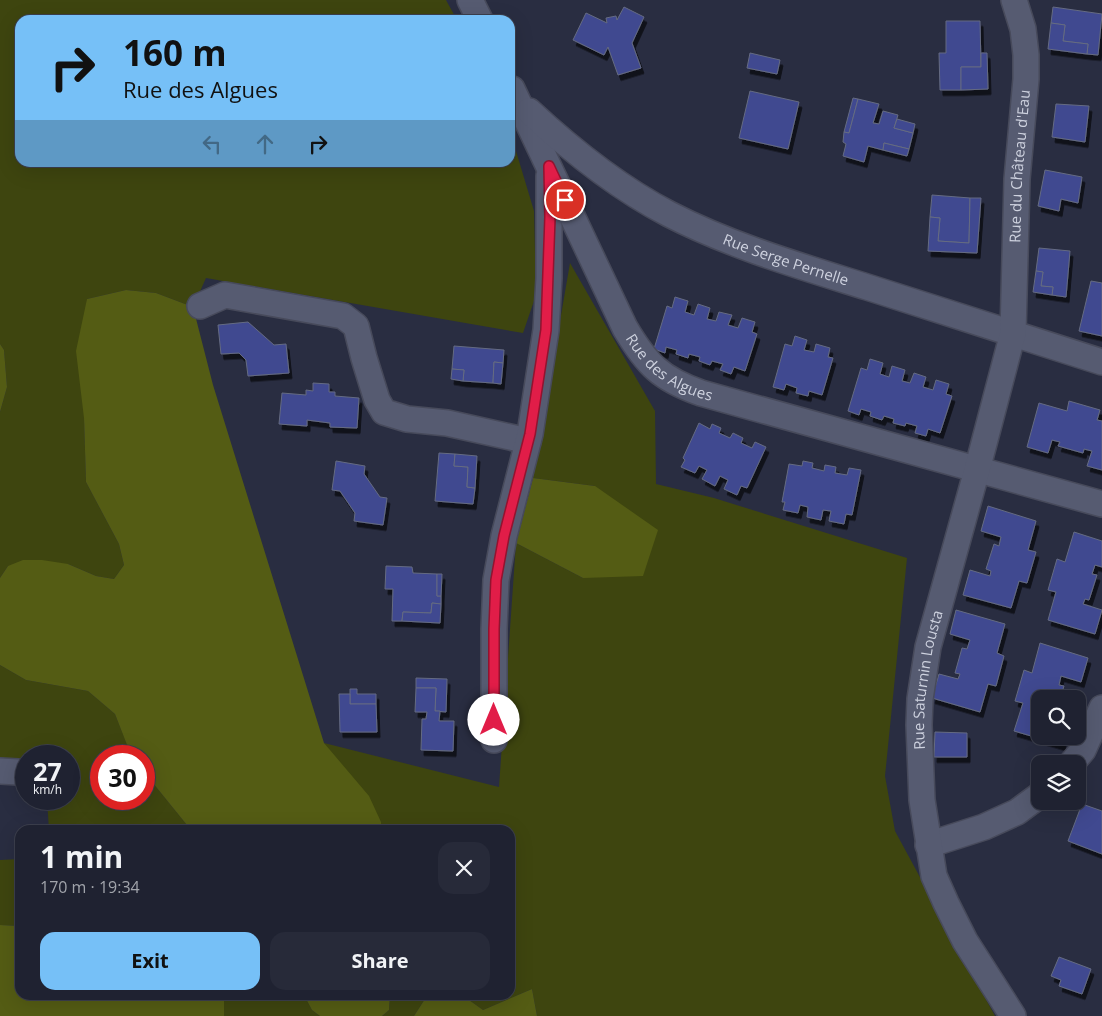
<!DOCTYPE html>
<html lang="en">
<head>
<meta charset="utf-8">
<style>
  :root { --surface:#1f2231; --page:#272a39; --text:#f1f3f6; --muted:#a1a4ab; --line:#3c3f4d; --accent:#76c0f7 }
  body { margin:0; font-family:"Open Sans",sans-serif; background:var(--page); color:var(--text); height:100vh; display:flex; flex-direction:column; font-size:19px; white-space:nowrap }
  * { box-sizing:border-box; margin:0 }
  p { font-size:16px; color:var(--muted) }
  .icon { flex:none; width:28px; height:28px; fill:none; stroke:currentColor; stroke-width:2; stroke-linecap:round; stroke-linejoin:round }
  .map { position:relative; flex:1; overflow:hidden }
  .details { position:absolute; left:15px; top:825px; width:500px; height:175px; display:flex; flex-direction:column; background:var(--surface); border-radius:15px; box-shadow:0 5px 20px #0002,0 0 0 1px var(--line) }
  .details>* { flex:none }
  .banner { position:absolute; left:15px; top:15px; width:500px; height:152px; border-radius:15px; box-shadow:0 5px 20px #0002,0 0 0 1px var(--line); background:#76c0f7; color:#111; overflow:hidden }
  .buttons { position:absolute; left:1031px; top:690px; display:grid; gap:10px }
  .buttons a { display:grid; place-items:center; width:55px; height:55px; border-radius:10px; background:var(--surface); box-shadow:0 5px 20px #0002,0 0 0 1px var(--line); font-size:25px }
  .speed { position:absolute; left:15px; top:745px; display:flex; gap:10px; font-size:25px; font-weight:700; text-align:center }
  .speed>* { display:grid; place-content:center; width:65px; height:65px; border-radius:50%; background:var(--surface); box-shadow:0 5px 20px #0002,0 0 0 1px var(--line); line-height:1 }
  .speed small { font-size:12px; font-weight:400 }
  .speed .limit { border:8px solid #d22; background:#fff; color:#111 }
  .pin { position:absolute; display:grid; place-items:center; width:42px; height:42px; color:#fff; margin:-21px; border:2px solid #fff; border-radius:50%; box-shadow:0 1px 5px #0007 }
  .me { position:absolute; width:55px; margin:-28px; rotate:0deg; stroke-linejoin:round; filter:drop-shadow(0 0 4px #0008) }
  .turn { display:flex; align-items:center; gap:18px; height:105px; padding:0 25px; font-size:22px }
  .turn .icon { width:65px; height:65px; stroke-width:2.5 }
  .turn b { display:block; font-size:35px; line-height:42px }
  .lanes { display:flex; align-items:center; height:48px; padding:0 25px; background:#0003; justify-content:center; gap:25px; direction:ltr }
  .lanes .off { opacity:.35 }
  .round { display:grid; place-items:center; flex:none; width:52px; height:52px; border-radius:15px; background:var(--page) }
  .head { display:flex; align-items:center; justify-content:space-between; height:85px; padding:0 25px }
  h1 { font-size:30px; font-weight:700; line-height:38px }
  .button { display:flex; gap:10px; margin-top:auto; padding:10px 25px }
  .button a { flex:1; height:58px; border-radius:15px; background:var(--accent); color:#111; font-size:20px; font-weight:700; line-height:58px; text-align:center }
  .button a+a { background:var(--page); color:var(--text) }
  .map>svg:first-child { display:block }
</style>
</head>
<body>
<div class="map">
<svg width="1102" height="1016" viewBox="0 0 1102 1016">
  <defs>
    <filter id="shadow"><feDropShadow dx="3" dy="5.5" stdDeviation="0" flood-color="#0009"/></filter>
  </defs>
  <rect width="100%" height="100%" fill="#292d41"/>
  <g fill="#3e450f">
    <polygon points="0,0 446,0 457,20 20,20 20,162 510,162 510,131 534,211 536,295 523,333 206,278 193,307 156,293 126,290 87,299 84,418 86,482 119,544 124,565 114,579 96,576 68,564 8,566 0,578 0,412 7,387 4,350 0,344"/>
    <polygon points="570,263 655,411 656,484 714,498 907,558 885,776 895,831 995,1016 537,1016 532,989 483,1010 462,995 510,995 510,830 381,830 381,822 324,743 499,787 516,543 583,578 595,486 533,478"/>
    <polygon points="0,665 26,680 88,691 115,714 132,756 101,756 101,799 144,799 144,772 191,830 49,830 47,799 69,799 69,756 26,756 26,761 0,760"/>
    <polygon points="20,859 20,926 0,925 0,860"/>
    <polygon points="224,995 304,995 312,1010 320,1016 224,1016"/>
    <polygon points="390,995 461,995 425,999 414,1016 382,1016 389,1010"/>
  </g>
  <g fill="#545c14">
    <polygon points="126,290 156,293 193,307 213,385 324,743 369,796 381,822 381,830 191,830 144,772 144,756 132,756 131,755 115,714 88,691 26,680 0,665 0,578 8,566 23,560 42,560 68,564 96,576 114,579 124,565 119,544 86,482 84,418 76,351 87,299"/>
    <polygon points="0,344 4,350 7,387 0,412"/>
    <polygon points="533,478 595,486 658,530 643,576 583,578 516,543"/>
    <polygon points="0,925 20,926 20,995 224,995 224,1016 0,1016"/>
    <polygon points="532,989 537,1016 414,1016 425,999 462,995 483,1010"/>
    <polygon points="304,995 390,995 389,1010 382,1016 320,1016 312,1010"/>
  </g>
  <g fill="#3f4990" stroke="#656b82" filter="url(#shadow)">
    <polygon points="624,7 644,17 632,43 641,68 618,75 608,47 604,55 573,40 586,13 607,23 606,18 616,16 617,20"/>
    <polygon points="1053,7 1102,14 1098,55 1087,54 1088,44 1063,41 1065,25 1051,23"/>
    <polygon points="946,21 980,21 981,67 961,67 961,90 940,90 939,53 946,53"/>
    <polygon points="1051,23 1065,25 1063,41 1088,44 1087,54 1048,49"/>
    <polygon points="750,53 780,60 777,74 747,68"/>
    <polygon points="981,53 987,53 988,89 961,90 961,67 981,67"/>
    <polygon points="750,91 799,102 788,149 739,138"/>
    <polygon points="853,98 858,99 849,133 844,132"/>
    <polygon points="858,99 879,104 873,123 879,124 883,111 898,115 894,128 913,133 909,149 884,143 883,150 868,146 864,162 843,156 846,144 843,142 844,132 849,133"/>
    <polygon points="1056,104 1089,106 1085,142 1052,137"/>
    <polygon points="897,119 915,124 913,133 894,128"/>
    <polygon points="884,143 909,149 907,156 883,150"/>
    <polygon points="1045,170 1082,177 1078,203 1061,199 1059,211 1038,206"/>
    <polygon points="932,195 970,198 969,243 938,241 940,218 930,217"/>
    <polygon points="970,198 981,198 977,253 928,251 930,217 940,218 938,241 969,243"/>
    <polygon points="1039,248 1070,251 1066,297 1052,295 1053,287 1041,286 1043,272 1036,271"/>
    <polygon points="1036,271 1043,272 1041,286 1053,287 1052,295 1033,292"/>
    <polygon points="1091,281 1102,283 1102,336 1079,331"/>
    <polygon points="675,297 688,301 685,312 694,315 698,304 710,308 707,319 716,321 719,312 732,315 728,325 738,328 742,318 755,322 752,332 757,334 745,371 734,367 731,374 720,370 723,364 712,361 710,365 699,361 700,357 689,354 688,358 676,354 677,350 666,347 665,353 654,349 667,306 672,308"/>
    <polygon points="248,322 274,345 286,344 289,373 248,376 246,360 239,353 221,354 218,325"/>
    <polygon points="795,336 807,340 804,350 814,352 816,344 830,348 828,357 833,358 822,395 809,391 808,396 796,393 797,388 786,384 784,390 773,387 785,344 792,346"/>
    <polygon points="454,346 504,350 503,363 494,362 493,383 463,381 464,370 452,369"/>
    <polygon points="870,359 883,363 880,374 889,377 892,366 905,370 902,381 910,383 914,373 926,377 923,387 933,390 936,380 949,384 946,394 952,396 940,433 928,429 926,436 915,433 917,426 906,423 905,426 893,423 894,419 884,416 882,420 870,416 871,412 861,409 859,415 848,411 861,368 867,370"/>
    <polygon points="494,362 503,363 501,384 493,383"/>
    <polygon points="452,369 464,370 463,381 451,379"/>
    <polygon points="313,383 329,384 329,392 335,392 335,396 359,398 357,428 330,427 330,423 307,420 307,426 279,424 282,393 306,395 306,390 313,391"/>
    <polygon points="1069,401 1100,410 1097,420 1102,421 1102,470 1087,466 1092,451 1084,449 1083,453 1058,446 1060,442 1052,440 1048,453 1027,447 1039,403 1067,411"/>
    <polygon points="699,423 710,429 712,424 721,428 719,433 730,438 733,433 743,438 741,443 752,448 755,442 766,447 747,488 741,486 737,495 724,489 728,480 720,476 715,486 702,479 707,470 699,466 695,473 681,467 685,460 683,458"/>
    <polygon points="439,453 455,454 454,466 468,467 467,487 475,488 473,504 435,501"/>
    <polygon points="455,454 477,456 475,488 467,487 468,467 454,466"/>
    <polygon points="336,461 365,466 364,474 380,497 387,498 383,525 354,521 355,513 340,491 332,490"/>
    <polygon points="803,461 813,463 812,468 824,471 825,465 836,467 835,473 847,475 849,468 861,470 852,515 846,514 844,524 829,521 831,511 823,510 821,520 807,517 808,507 800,505 798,513 783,510 785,502 782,502 789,464 802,466"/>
    <polygon points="988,506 1036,521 1028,550 1036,552 1027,583 1019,581 1011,608 963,595 970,570 990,576 991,571 986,569 994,544 999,546 1001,537 981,531"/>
    <polygon points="1074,532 1102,541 1102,567 1095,565 1092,574 1097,575 1089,600 1085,599 1083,604 1102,610 1095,634 1048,620 1056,592 1048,590 1057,559 1065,562"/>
    <polygon points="386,566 412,567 413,573 437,574 437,596 441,596 441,604 432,603 431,613 403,612 402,621 392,621 393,589 385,589"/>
    <polygon points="437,574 442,574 441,596 437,596"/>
    <polygon points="432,603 441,604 440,623 402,621 403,612 431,613"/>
    <polygon points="956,610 1005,624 997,653 1004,656 996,686 988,684 980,712 932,698 939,674 958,679 960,674 955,673 962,648 967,649 970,640 950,634"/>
    <polygon points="1040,643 1088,658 1081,682 1061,676 1059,685 1064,686 1060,699 1040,699 1040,736 1064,736 1062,745 1014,731 1023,703 1015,701 1024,670 1032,673"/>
    <polygon points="416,678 447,679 446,712 435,711 436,688 416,688"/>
    <polygon points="416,688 436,688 435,711 440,711 439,721 454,721 453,751 421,750 422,719 426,719 427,712 415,712"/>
    <polygon points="350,689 357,689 357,694 376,694 376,704 350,704"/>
    <polygon points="339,694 350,694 350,704 376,704 377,732 340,732"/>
    <polygon points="935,732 967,733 967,757 934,757"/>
    <polygon points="1082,804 1102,811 1102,854 1068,841"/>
    <polygon points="1059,957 1091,969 1082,994 1059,986 1061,980 1051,976"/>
  </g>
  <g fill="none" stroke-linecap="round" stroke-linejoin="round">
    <defs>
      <g id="minor">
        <polyline points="470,0 480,20"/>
        <path id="s1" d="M 512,89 L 625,328 C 647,365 661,379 701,393 L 1102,504"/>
        <path id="s2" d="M 529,111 C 571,150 617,187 669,214 C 731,246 800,266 867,287 C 946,312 1024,337 1102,362"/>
        <polyline points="200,306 225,295 343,316 356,326 364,358 377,400 384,412 407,419 447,423 528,441"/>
        <polyline points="494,740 494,629 496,580 504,536 530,434 546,330 549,278 549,176"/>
        <polyline points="1071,764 1083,750 1102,708"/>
        <polyline points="0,771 18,772"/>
        <polyline points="928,845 984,827 1017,812 1040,795"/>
        <path id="s3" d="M 1013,1016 L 965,941 L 946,903 L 934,876 L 922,800 L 919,725 L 920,699 L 928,647 L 977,470 L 1013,333 L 1017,179 L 1026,79 L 1026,55 L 1023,29 L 1014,0"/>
      </g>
    </defs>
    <use href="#minor" stroke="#474a5b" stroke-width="28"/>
    <use href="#minor" stroke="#565b71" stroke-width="25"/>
  </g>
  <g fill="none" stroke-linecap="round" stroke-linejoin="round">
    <defs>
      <polyline id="route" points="494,720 494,629 496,580 504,536 530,434 546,330 550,217 549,166 565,200"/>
    </defs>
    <use href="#route" stroke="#92132f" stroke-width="12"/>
    <use href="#route" stroke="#e11d48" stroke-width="9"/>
  </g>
  <g text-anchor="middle" stroke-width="5" stroke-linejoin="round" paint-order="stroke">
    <g font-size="15" fill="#ced2df" stroke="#14161f">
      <text dy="5" stroke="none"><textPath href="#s3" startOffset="884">Rue du Château d'Eau</textPath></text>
      <text dy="5" stroke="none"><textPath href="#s2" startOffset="300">Rue Serge Pernelle</textPath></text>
      <text dy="5" stroke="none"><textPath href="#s1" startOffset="326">Rue des Algues</textPath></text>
      <text dy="5" stroke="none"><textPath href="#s3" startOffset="359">Rue Saturnin Lousta</textPath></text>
    </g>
  </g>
</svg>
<div class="buttons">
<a><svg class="icon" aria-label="search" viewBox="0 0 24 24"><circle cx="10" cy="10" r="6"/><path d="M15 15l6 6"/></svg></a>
<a><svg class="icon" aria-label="layers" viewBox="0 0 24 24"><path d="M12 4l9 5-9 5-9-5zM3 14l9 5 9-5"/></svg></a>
</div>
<div class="speed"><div>27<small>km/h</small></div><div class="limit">30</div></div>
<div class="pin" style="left:565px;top:200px;background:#d93025"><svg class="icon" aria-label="arrive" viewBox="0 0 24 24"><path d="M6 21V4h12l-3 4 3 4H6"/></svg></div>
<svg class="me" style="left:494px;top:720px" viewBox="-20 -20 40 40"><circle r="19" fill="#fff"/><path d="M0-13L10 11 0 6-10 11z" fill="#e11d48"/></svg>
<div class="banner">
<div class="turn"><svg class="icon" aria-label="right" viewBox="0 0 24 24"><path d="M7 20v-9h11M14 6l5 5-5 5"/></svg><div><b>160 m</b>Rue des Algues</div></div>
<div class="lanes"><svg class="icon off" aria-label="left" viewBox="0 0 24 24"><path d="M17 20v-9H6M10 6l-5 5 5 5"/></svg><svg class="icon off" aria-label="ahead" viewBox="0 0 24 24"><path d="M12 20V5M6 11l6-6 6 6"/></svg><svg class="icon" aria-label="right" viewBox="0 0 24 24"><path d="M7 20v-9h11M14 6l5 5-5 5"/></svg></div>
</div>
<section class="details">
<div class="head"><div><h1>1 min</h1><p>170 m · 19:34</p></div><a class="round"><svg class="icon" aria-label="close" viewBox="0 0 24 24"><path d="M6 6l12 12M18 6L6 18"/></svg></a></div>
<div class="button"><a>Exit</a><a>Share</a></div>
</section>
</div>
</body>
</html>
